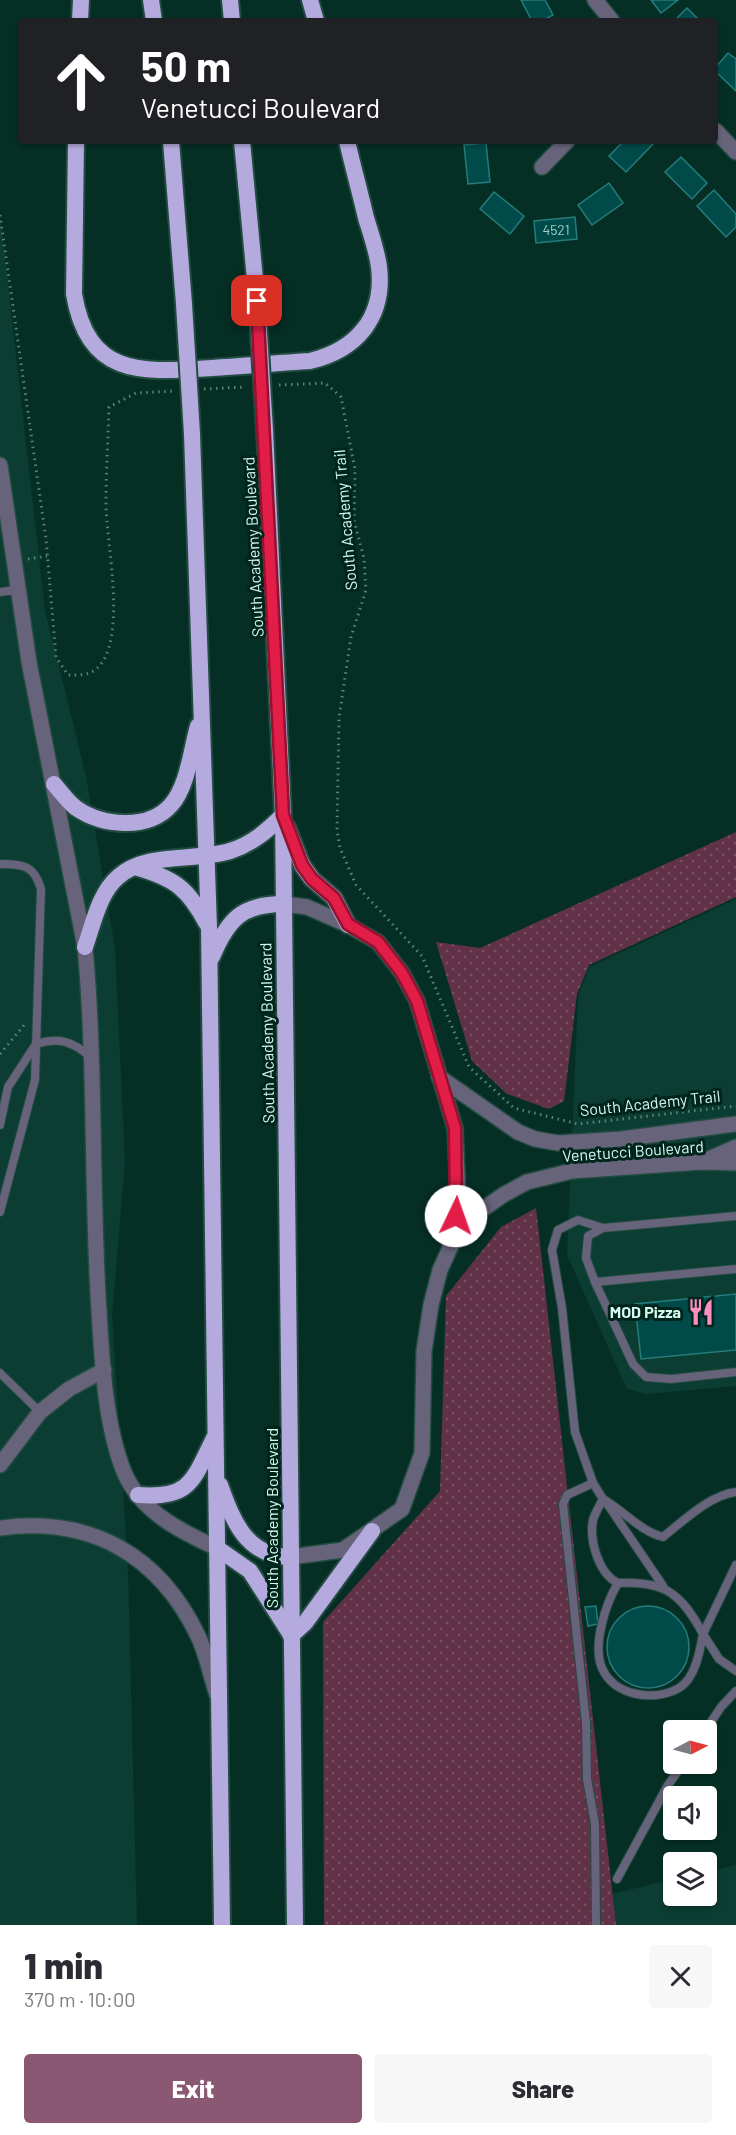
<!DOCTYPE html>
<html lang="en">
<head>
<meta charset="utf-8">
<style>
  :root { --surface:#fff; --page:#f7f7f7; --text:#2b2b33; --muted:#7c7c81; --accent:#8a5872 }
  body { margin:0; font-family:Barlow,sans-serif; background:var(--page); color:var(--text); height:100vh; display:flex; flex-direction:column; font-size:22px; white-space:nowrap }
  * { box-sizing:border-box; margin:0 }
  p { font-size:20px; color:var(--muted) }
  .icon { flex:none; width:33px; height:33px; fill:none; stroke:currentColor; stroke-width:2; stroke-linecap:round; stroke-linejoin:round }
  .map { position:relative; height:1925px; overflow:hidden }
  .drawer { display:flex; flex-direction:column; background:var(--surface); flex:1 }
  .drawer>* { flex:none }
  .guide { position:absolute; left:18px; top:18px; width:700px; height:126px; border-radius:6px; box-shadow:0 2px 4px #0004; background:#202124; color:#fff; overflow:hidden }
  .needle { width:39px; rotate:84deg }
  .fabs { position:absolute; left:663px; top:1720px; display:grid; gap:12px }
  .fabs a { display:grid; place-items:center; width:54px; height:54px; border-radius:6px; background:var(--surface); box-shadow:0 2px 4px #0004; font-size:30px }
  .pin { position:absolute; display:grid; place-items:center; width:51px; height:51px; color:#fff; margin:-26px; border-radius:12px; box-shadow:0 3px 9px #0006 }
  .me { position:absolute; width:66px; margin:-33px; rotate:3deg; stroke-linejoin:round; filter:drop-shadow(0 0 4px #0008) }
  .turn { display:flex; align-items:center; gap:21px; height:126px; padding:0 24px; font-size:27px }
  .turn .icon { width:78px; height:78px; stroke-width:2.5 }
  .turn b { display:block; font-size:42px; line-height:51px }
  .round { display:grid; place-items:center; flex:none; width:63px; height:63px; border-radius:6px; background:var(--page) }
  .head { display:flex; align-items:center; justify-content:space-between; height:102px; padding:0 24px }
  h1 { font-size:36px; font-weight:800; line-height:45px }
  .cta { display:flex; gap:12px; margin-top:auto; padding:12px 24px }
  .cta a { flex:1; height:69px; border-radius:6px; background:var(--accent); color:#fff; font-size:24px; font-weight:800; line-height:69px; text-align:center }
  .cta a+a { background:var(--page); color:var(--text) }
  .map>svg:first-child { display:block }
</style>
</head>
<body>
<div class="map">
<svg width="736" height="1925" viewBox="0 0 736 1925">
  <defs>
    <pattern id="grass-dots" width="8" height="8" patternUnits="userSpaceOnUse" patternTransform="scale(1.5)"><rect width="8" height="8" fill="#613247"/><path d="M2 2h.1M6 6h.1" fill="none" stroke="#775162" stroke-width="1.8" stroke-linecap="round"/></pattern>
  </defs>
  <rect width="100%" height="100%" fill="#052f25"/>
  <g fill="#0c3d32">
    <polygon points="0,213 45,611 86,776 115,948 125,1162 112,1315 128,1569 137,1925 0,1925"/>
    <polygon points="736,899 736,1386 646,1394 627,1389 567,1255 578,996 589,967"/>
    <polygon points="736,1865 736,1925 616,1925 612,1894 673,1879 674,1896 706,1896 707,1872"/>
  </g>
  <g fill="url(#grass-dots)">
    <polygon points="736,832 736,897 589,965 577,994 564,1101 549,1109 507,1094 472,1061 436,942 480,948"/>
    <polygon points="536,1208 616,1925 324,1925 323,1622 440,1491 446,1296 501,1227"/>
  </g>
  <g fill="#004b4a" stroke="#257c7a" stroke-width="1.5">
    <polygon points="521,0 545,0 553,15 542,21 532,21"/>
    <polygon points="651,0 678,0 661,13"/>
    <polygon points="687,8 700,21 674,21"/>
    <polygon points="728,53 736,59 736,91 716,72 716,67"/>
    <polygon points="624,141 656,141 626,172 609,156"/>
    <polygon points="486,143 490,182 468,184 464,145"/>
    <polygon points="681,157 707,183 692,199 665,172"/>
    <polygon points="609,183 623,203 592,225 578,205"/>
    <polygon points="714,190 736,214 736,227 726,237 697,206"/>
    <polygon points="494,192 524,216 510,234 480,209"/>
    <polygon points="575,217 577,239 536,243 534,221"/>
    <polygon points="736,1294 736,1350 641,1359 635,1304"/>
    <polygon points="596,1606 598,1624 588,1626 585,1607"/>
    <circle cx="648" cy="1647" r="41"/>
  </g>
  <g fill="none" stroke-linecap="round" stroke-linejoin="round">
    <defs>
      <g id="service">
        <polyline points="0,592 16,590"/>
        <path d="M 0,864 C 23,864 34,865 41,889 L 35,1080 L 0,1212"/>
        <path d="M 0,1125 L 8,1087 L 36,1044 C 58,1037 73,1041 90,1057"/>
        <polyline points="736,1216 603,1228 588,1236 586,1258 595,1282 736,1269"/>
        <path d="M 603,1228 L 578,1220 L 558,1230 L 552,1250 L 562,1308 L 575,1432 L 593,1483 L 603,1499 C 600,1505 595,1513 593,1520 C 589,1541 599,1574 618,1583 C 606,1603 592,1645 602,1668 C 614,1696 654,1702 679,1688 C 695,1679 700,1651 703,1634 C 681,1593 665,1581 618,1583"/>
        <polyline points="595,1282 633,1364 646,1377 671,1379 736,1372"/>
        <polyline points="0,1373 40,1412"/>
        <polyline points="593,1483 567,1495 563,1504 586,1723 587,1779 595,1824 596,1925"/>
        <path d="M 603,1499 C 624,1511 640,1531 663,1537 C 683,1521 710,1495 736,1492"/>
        <polyline points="606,1502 663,1586"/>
        <polyline points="736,1565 703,1634 719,1659 736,1671"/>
        <polyline points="705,1731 721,1707 736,1691"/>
        <polyline points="617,1879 668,1785 683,1764"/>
      </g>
      <g id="minor">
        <polyline points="595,0 612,21"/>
        <polyline points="716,131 736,152"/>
        <polyline points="542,167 567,141"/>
        <path d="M 0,465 L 29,662 L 85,947 C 96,1068 91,1190 99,1311 C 102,1361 105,1425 124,1472 C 141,1512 180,1531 217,1548"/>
        <polyline points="284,904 307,907 348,925"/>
        <polyline points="0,1465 40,1412 69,1389 104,1370"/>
        <path d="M 0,1528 C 91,1516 160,1555 199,1638 C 207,1656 211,1677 217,1695"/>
      </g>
      <g id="tertiary">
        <polyline points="348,925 378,942 402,973 417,1001 455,1128 458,1193 454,1239"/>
        <polyline points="439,1077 518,1132 535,1139 558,1143 621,1139 736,1124"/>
        <polyline points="704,1161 736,1147"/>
        <polyline points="290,1557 343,1550 402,1509 422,1453 424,1351 431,1305 440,1270 454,1239 479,1212 503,1195 527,1182 572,1171 702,1162 736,1163"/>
      </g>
      <g id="trunk">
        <polyline points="151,0 154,21"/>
        <polyline points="230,0 232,21"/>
        <polyline points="310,0 316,21"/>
        <polyline points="80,21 81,0"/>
        <path d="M 76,141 L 74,294 C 88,379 144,372 212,368 C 245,366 277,363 310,361 C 356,350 385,318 379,267 C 377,251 371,234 366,218 C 360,192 353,167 347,141"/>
        <polyline points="171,141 184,304"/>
        <polyline points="242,141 257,301"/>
        <polyline points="265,430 283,815 295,1925"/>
        <polyline points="192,434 209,928 222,1925"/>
        <path d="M 54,784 C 61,792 68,802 76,808 C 102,826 148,831 171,805 C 188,786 191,750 198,726"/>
        <polyline points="287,827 302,865 312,879 334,898 348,925"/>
        <path d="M 135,867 C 174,878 188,888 207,924"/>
        <path d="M 85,947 C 93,925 99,893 118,877 C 147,851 195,862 230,851 C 252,844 267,831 283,815"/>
        <path d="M 212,957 C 228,919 242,904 284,904"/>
        <path d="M 220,1485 C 233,1521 246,1556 290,1557"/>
        <path d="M 138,1495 C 191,1499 193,1480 214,1438"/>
        <polyline points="217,1548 250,1571 291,1635"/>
        <polyline points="291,1636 305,1623 372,1531"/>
      </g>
    </defs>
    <use href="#service" stroke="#224b41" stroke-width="10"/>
    <use href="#minor" stroke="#224b41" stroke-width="18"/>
    <use href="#tertiary" stroke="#224b41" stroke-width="18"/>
    <use href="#trunk" stroke="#224b41" stroke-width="20"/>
    <g stroke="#5b8378" stroke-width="3" stroke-dasharray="1.5 4.5" stroke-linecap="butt">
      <path d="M 0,215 L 46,539 L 56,657 L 68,675 C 77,675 87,676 95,670 C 129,644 106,542 106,504 C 106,472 108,439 109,407 L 136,393 L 174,391"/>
      <polyline points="279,385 325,383 341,397 355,469 354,521 364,558 366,590 351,637 339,718 337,830 340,848 356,885 422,956 469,1067 514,1108 578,1124 736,1106"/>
      <polyline points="204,389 246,387"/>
      <polyline points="28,559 47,556"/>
      <polyline points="0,1054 25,1024"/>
    </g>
    <use href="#service" stroke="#67637a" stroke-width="8"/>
    <use href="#minor" stroke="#67637a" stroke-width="15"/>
    <use href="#tertiary" stroke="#67637a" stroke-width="15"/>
    <use href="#trunk" stroke="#b4aade" stroke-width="16"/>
    <defs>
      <g id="trunk-bridge">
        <polyline points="257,301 265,430"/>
        <polyline points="184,304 192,434"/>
      </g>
    </defs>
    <use href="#trunk-bridge" stroke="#224b41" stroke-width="20" stroke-linecap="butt"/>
    <use href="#trunk-bridge" stroke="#b4aade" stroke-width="16"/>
  </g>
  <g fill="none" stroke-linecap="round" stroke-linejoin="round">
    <defs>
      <polyline id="route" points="257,301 283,815 302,865 312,879 334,898 348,924 378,942 402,973 417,1001 455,1128 456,1216"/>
    </defs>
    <use href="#route" stroke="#92132f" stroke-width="15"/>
    <use href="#route" stroke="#e11d48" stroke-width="10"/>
  </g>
  <defs>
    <symbol id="restaurant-bare" viewBox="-9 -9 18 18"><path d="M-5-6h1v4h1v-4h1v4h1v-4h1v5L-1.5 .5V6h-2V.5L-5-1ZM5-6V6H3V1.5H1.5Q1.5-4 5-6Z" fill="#fd8ebf" stroke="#00251c" stroke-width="2.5" paint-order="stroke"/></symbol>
  </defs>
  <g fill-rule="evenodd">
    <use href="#restaurant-bare" x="682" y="1293" width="38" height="38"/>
  </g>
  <g text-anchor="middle" stroke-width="6" stroke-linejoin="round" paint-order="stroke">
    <g font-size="14" fill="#a1cec5">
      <text x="556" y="235">4521</text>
    </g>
    <g font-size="16" fill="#d7faee" stroke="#00251c">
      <text transform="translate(345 520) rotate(-95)" y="6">South Academy Trail</text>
      <text transform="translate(253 547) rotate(-93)" y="6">South Academy Boulevard</text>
      <text transform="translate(267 1033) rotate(-91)" y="6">South Academy Boulevard</text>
      <text transform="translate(650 1103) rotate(-6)" y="6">South Academy Trail</text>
      <text transform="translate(633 1151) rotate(-4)" y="6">Venetucci Boulevard</text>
      <text transform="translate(272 1518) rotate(-90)" y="6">South Academy Boulevard</text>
    </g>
    <g font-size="16" font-weight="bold" fill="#d7faee" stroke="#00251c" text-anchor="end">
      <text x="681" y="1318">MOD Pizza</text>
    </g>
  </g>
</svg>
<div class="fabs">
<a><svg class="needle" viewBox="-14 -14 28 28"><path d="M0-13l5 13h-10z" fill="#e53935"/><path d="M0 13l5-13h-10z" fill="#7c7c81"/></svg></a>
<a><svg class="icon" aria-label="sound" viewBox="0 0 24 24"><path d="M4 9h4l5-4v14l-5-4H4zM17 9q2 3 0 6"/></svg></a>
<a><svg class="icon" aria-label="layers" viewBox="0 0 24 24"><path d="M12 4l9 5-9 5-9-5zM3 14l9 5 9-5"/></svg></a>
</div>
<div class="pin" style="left:257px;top:301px;background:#d93025"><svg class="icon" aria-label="arrive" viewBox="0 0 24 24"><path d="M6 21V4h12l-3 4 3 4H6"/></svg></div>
<svg class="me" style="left:456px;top:1216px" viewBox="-20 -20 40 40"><circle r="19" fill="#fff"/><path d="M0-13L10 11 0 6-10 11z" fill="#e11d48"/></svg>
<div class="guide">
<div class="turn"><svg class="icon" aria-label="ahead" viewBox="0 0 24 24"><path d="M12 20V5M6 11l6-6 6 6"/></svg><div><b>50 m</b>Venetucci Boulevard</div></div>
</div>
</div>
<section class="drawer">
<div class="head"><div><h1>1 min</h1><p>370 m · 10:00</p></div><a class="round"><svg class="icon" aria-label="close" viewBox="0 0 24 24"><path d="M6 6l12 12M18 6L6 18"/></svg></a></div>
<div class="cta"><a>Exit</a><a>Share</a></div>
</section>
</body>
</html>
